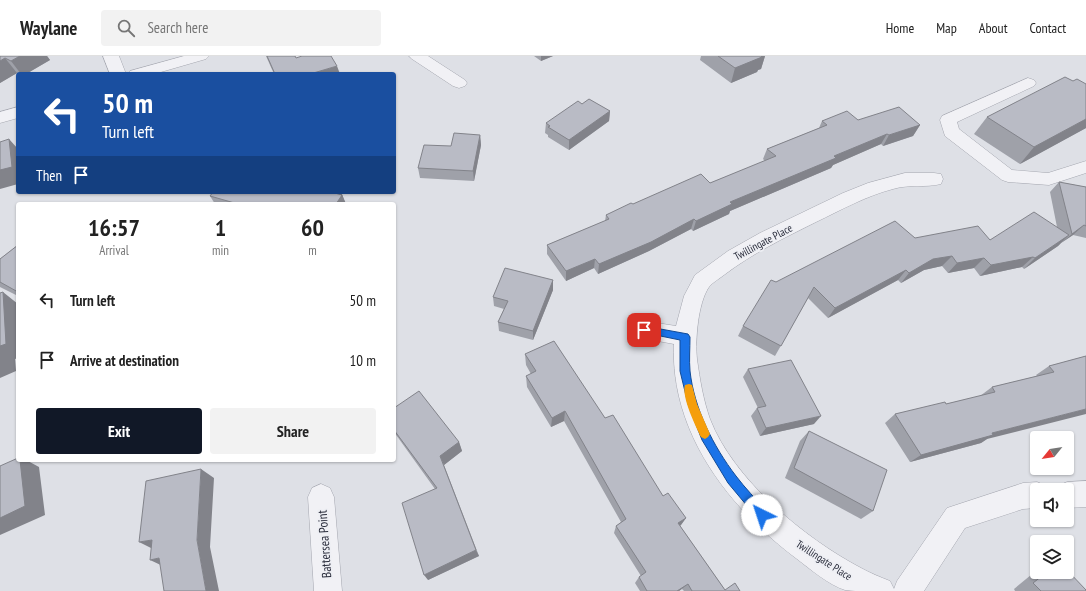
<!DOCTYPE html>
<html lang="en">
<head>
<meta charset="utf-8">
<style>
  :root { --surface:#fff; --page:#f2f2f2; --text:#222; --muted:#767676; --line:#e0e0e0; --accent:#111827 }
  body { margin:0; font-family:"PT Sans Narrow",sans-serif; background:var(--page); color:var(--text); height:100vh; display:flex; flex-direction:column; font-size:15px; white-space:nowrap }
  * { box-sizing:border-box; margin:0 }
  p { font-size:13px; color:var(--muted) }
  .icon { flex:none; width:22px; height:22px; fill:none; stroke:currentColor; stroke-width:2; stroke-linecap:round; stroke-linejoin:round }
  .map { position:relative; flex:1; overflow:hidden }
  .side { position:absolute; left:16px; top:146px; width:380px; height:260px; display:flex; flex-direction:column; background:var(--surface); border-radius:4px; box-shadow:0 1px 3px #0004 }
  .side>* { flex:none }
  .hud { position:absolute; left:16px; top:16px; width:380px; height:122px; border-radius:4px; box-shadow:0 1px 3px #0004; background:#1a4fa0; color:#fff; overflow:hidden }
  .needle { width:26px; rotate:240deg }
  .tools { position:absolute; left:1030px; top:375px; display:grid; gap:8px }
  .tools a { display:grid; place-items:center; width:44px; height:44px; border-radius:4px; background:var(--surface); box-shadow:0 1px 3px #0004; font-size:20px }
  .pin { position:absolute; display:grid; place-items:center; width:34px; height:34px; color:#fff; margin:-17px; border-radius:8px; box-shadow:0 2px 6px #0006 }
  .me { position:absolute; width:44px; margin:-22px; rotate:319deg; stroke-linejoin:round; filter:drop-shadow(0 0 3px #0008) }
  .turn { display:flex; align-items:center; gap:14px; height:84px; padding:0 20px; font-size:18px }
  .turn .icon { width:52px; height:52px; stroke-width:2.5 }
  .turn b { display:block; font-size:28px; line-height:34px }
  .then { display:flex; align-items:center; height:38px; padding:0 20px; background:#0003; gap:8px; font-size:15px }
  .eta { display:flex; justify-content:space-evenly; align-items:center; height:68px; text-align:center }
  .eta b { font-size:24px; font-weight:600; line-height:28px }
  .button { display:flex; gap:8px; margin-top:auto; padding:8px 20px }
  .button a { flex:1; height:46px; border-radius:4px; background:var(--accent); color:#fff; font-size:16px; font-weight:600; line-height:46px; text-align:center }
  .button a+a { background:var(--page); color:var(--text) }
  ul { padding:0; list-style:none }
  li { display:flex; align-items:center; gap:12px; height:60px; padding:0 20px }
  li div { flex:1 }
  li b { display:block; font-size:15px }
  li em { font-style:normal }
  header { display:flex; align-items:center; gap:24px; box-sizing:border-box; height:56px; padding:0 20px; background:var(--surface); border-bottom:1px solid var(--line) }
  header strong { font-size:19px }
  nav { display:flex; gap:22px; margin-inline-start:auto; font-size:14px }
  .search { width:280px; height:36px; background:var(--page); display:flex; align-items:center; gap:10px; box-sizing:border-box; padding:0 14px; border-radius:4px; color:var(--muted); font-size:15px }
  .map>svg:first-child { display:block }
</style>
</head>
<body>
<header>
<strong>Waylane</strong>
<div class="search"><svg class="icon" aria-label="search" viewBox="0 0 24 24"><circle cx="10" cy="10" r="6"/><path d="M15 15l6 6"/></svg>Search here</div>
<nav><a>Home</a><a>Map</a><a>About</a><a>Contact</a></nav>
</header>
<div class="map">
<svg width="1086" height="535" viewBox="0 0 1086 535">
  <rect width="100%" height="100%" fill="#dee0e6"/>
  <g fill="none" stroke-linecap="round" stroke-linejoin="round">
    <defs>
      <g id="minor">
        <polygon points="103,0 119,0 126,18 110,18"/>
        <polygon points="184,0 209,0 206,3 154,18 128,18 130,15"/>
        <polygon points="409,0 428,0 465,24 467,27 465,30 459,32 453,30 412,3"/>
        <polygon points="1028,22 1034,24 1036,27 1034,30 957,66 959,73 1012,114 1048,117 1086,105 1086,117 1049,129 1008,126 1002,124 945,80 940,64 942,60"/>
        <polygon points="18,51 18,62 0,67 0,56"/>
        <path d="M 905,117 L 934,117 L 941,118 L 943,123 L 941,128 C 925,132 909,128 893,133 C 866,140 841,154 816,166 C 784,182 753,197 724,219 C 719,223 713,226 709,231 C 698,247 695,284 697,303 C 700,324 703,343 710,363 C 733,423 804,482 861,512 C 870,517 880,521 890,525 L 894,533 L 897,525 L 947,452 L 1023,427 L 1037,426 L 1046,430 L 1048,434 L 1037,434 L 1037,452 L 1023,453 L 965,472 L 924,535 C 904,535 885,535 866,535 C 860,535 851,535 845,534 C 829,529 810,513 797,503 C 730,453 670,377 674,288 L 636,281 L 633,274 L 636,267 L 644,265 L 676,270 L 684,240 L 695,219 L 728,195 L 760,177 L 843,137 L 868,127 Z"/>
        <polygon points="1086,425 1086,451 1067,452 1067,434 1056,434 1058,430 1067,426"/>
        <polygon points="321,428 330,432 334,441 342,535 314,535 308,441 312,432"/>
      </g>
    </defs>
    <use href="#minor" stroke="#a4a6af" stroke-width="1"/>
    <use href="#minor" fill="#f1f1f5" fill-rule="evenodd"/>
  </g>
  <g fill="#9fa1a9">
    <polygon points="0,0 47,0 50,4 26,18 19,18 17,17 0,27"/>
    <polygon points="266,0 296,2 340,18 274,18"/>
    <polygon points="534,0 553,0 541,5"/>
    <polygon points="701,0 765,0 761,13 758,14 757,16 731,27 700,4"/>
    <polygon points="1073,25 1086,28 1086,72 1020,108 974,78 987,61"/>
    <polygon points="582,48 610,55 609,65 569,94 548,81 548,79 545,77 546,67"/>
    <polygon points="858,64 920,69 913,80 883,90 881,88 833,109 831,112 730,155 729,158 693,175 691,173 649,195 598,218 594,212 566,225 547,198 547,189 605,165 606,159 633,148 710,127 765,105 763,103 767,93 819,72 822,65"/>
    <polygon points="480,79 481,89 474,125 420,122 418,112 451,90"/>
    <polygon points="1059,126 1086,131 1086,182 1073,179 1061,187 1058,190 1024,213 1022,211 980,220 974,212 948,217 942,210 924,214 901,227 898,224 828,262 808,242 775,300 738,280 743,270 776,226 915,182 990,184 1057,171 1050,136"/>
    <polygon points="341,136 346,148 215,148 210,140"/>
    <polygon points="18,189 18,240 0,231 0,203"/>
    <polygon points="553,224 553,234 533,284 499,275 498,266 504,253 494,250 493,241"/>
    <polygon points="525,298 605,362 663,440 686,462 680,470 725,534 740,535 684,535 682,533 679,535 640,535 635,527 639,521 641,520 614,477 616,470 621,466 564,365 551,371 527,331 526,320 531,318 526,309"/>
    <polygon points="1086,300 987,383 981,387 910,406 885,367 895,358 946,348 980,340 992,331 1037,320 1036,319 1049,310"/>
    <polygon points="748,313 814,368 760,380 751,360 757,352 758,352 743,321"/>
    <polygon points="394,352 459,386 462,395 444,409 479,500 428,524 435,433 394,376"/>
    <polygon points="809,375 873,455 861,463 785,422 800,385"/>
    <polygon points="1037,514 1037,516 1067,516 1086,535 1015,535 1014,533"/>
  </g>
  <g fill="#82838a">
    <polygon points="20,0 47,0 50,4 26,18 21,18 11,5"/>
    <polygon points="541,0 553,0 541,5"/>
    <polygon points="760,0 765,0 761,13 758,14 757,16 731,27 735,12"/>
    <polygon points="5,2 17,17 0,27 0,5"/>
    <polygon points="337,10 340,18 310,18"/>
    <polygon points="610,55 609,65 569,94 569,84"/>
    <polygon points="1086,63 1086,72 1020,108 1034,91"/>
    <polygon points="920,69 913,80 883,90 889,79"/>
    <polygon points="887,78 881,88 833,109 831,112 730,155 729,158 693,175 696,165 730,146 834,100"/>
    <polygon points="480,79 481,89 474,125 473,115"/>
    <polygon points="9,83 18,93 18,128 0,133 0,114"/>
    <polygon points="331,136 341,136 346,148 336,148"/>
    <polygon points="694,163 691,173 649,195 598,218 599,208"/>
    <polygon points="1084,169 1073,179 1061,187 1072,178"/>
    <polygon points="1069,179 1058,190 1024,213 1035,202"/>
    <polygon points="952,200 942,210 924,214 901,227 909,217 933,203"/>
    <polygon points="1033,201 1022,211 980,220 991,209"/>
    <polygon points="984,202 974,212 948,217 957,207"/>
    <polygon points="595,203 594,212 566,225 566,215"/>
    <polygon points="906,214 898,224 828,262 835,252"/>
    <polygon points="553,224 553,234 533,284 533,275"/>
    <polygon points="3,236 18,248 18,302 15,303 16,315 0,322 0,290"/>
    <polygon points="1086,353 1086,358 987,383 981,387 910,406 921,399 992,377"/>
    <polygon points="565,355 564,365 551,371 552,362"/>
    <polygon points="821,360 814,368 760,380 766,372"/>
    <polygon points="459,386 462,395 444,409 440,400"/>
    <polygon points="20,404 26,404 39,411 45,459 0,479 0,462"/>
    <polygon points="201,413 214,422 210,491 219,535 206,535 197,484"/>
    <polygon points="686,462 681,469 673,474 678,467"/>
    <polygon points="152,484 155,494 139,486"/>
    <polygon points="476,494 479,500 428,524 424,519"/>
    <polygon points="159,502 165,511 150,504"/>
    <polygon points="688,528 679,535 677,535"/>
  </g>
  <g fill="#b9bbc5" stroke="#82838a">
    <polygon points="0,0 20,0 11,5 5,2 0,5"/>
    <polygon points="267,0 295,0 296,2 302,0 331,0 337,10 310,18 275,18"/>
    <polygon points="718,0 761,0 762,1 735,12"/>
    <polygon points="1065,21 1073,25 1077,23 1086,28 1086,63 1034,91 987,61"/>
    <polygon points="589,43 610,55 569,84 548,71 550,70 546,67 578,45 582,48"/>
    <polygon points="899,51 920,69 889,79 887,78 834,100 836,102 730,146 732,148 696,165 694,163 651,186 599,208 595,203 566,215 547,189 609,163 606,159 631,147 633,148 701,118 710,127 776,100 767,93 827,69 822,65 847,55 858,64"/>
    <polygon points="454,77 480,79 473,115 418,112 424,89 451,90"/>
    <polygon points="9,83 12,111 0,114 0,86"/>
    <polygon points="1059,126 1086,131 1086,170 1084,169 1072,178"/>
    <polygon points="213,136 331,136 342,139 336,148 238,148 210,140"/>
    <polygon points="1034,156 1069,179 1035,202 1033,201 991,209 984,202 957,207 952,200 933,203 909,217 906,214 835,252 814,231 781,290 743,270 771,224 776,226 895,165 915,182 978,170 990,184"/>
    <polygon points="18,189 18,236 0,226 0,203"/>
    <polygon points="505,212 553,224 533,275 498,266 508,245 493,241"/>
    <polygon points="3,236 6,288 0,290 0,237"/>
    <polygon points="554,285 605,362 613,359 663,440 668,437 686,462 678,467 725,534 735,527 740,535 692,535 688,528 677,535 647,535 639,521 646,516 616,470 626,463 565,355 552,362 526,320 536,315 525,298"/>
    <polygon points="1086,300 1086,353 992,377 993,379 921,399 895,358 945,346 946,348 995,336 992,331 1054,316 1049,310"/>
    <polygon points="791,304 821,360 766,372 757,352 766,350 748,313"/>
    <polygon points="419,335 459,386 440,400 476,494 424,519 402,447 437,432 394,374 394,352"/>
    <polygon points="809,375 887,414 873,455 794,412"/>
    <polygon points="18,402 18,404 20,404 25,450 0,462 0,410"/>
    <polygon points="201,413 197,484 206,535 164,535 159,502 150,504 152,484 139,486 146,425"/>
    <polygon points="1067,514 1086,534 1086,535 1041,535 1033,527 1047,516 1067,516"/>
  </g>
  <path fill="#1a73e8" stroke="#114b97" d="M 644,270 L 688,278 L 690,281 C 690,292 689,304 690,315 C 694,352 713,390 736,420 C 745,432 756,443 766,455 L 768,459 L 766,463 L 762,464 L 758,463 L 728,427 L 702,384 L 688,348 L 680,315 L 680,284 L 641,276 L 640,274 L 641,271 Z"/>
  <path fill="#f59e0b" d="M 689,328 L 692,329 L 697,348 L 710,378 L 708,381 L 705,383 L 701,381 C 696,371 681,340 685,329 Z"/>
  <g text-anchor="middle" stroke-width="3.5" stroke-linejoin="round" paint-order="stroke">
    <g font-size="11" fill="#292c3b" stroke="#eeeff4">
      <text transform="translate(763 186) rotate(-28)" y="4">Twillingate Place</text>
      <text transform="translate(824 504) rotate(33)" y="4">Twillingate Place</text>
    </g>
    <g font-size="13" fill="#292c3b" stroke="#eeeff4">
      <text transform="translate(324 488) rotate(-94)" y="5">Battersea Point</text>
    </g>
  </g>
</svg>
<div class="tools">
<a><svg class="needle" viewBox="-14 -14 28 28"><path d="M0-13l5 13h-10z" fill="#e53935"/><path d="M0 13l5-13h-10z" fill="#767676"/></svg></a>
<a><svg class="icon" aria-label="sound" viewBox="0 0 24 24"><path d="M4 9h4l5-4v14l-5-4H4zM17 9q2 3 0 6"/></svg></a>
<a><svg class="icon" aria-label="layers" viewBox="0 0 24 24"><path d="M12 4l9 5-9 5-9-5zM3 14l9 5 9-5"/></svg></a>
</div>
<div class="pin" style="left:644px;top:274px;background:#d93025"><svg class="icon" aria-label="arrive" viewBox="0 0 24 24"><path d="M6 21V4h12l-3 4 3 4H6"/></svg></div>
<svg class="me" style="left:762px;top:459px" viewBox="-20 -20 40 40"><circle r="19" fill="#fff"/><path d="M0-13L10 11 0 6-10 11z" fill="#1a73e8"/></svg>
<div class="hud">
<div class="turn"><svg class="icon" aria-label="left" viewBox="0 0 24 24"><path d="M17 20v-9H6M10 6l-5 5 5 5"/></svg><div><b>50 m</b>Turn left</div></div>
<div class="then">Then<svg class="icon" aria-label="arrive" viewBox="0 0 24 24"><path d="M6 21V4h12l-3 4 3 4H6"/></svg></div>
</div>
<section class="side">
<div class="eta">
<div><b>16:57</b><p>Arrival</p></div>
<div><b>1</b><p>min</p></div>
<div><b>60</b><p>m</p></div>
</div>
<ul>
<li><svg class="icon" aria-label="left" viewBox="0 0 24 24"><path d="M17 20v-9H6M10 6l-5 5 5 5"/></svg><div><b>Turn left</b></div><em>50 m</em></li>
<li><svg class="icon" aria-label="arrive" viewBox="0 0 24 24"><path d="M6 21V4h12l-3 4 3 4H6"/></svg><div><b>Arrive at destination</b></div><em>10 m</em></li>
</ul>
<div class="button"><a>Exit</a><a>Share</a></div>
</section>
</div>
</body>
</html>
